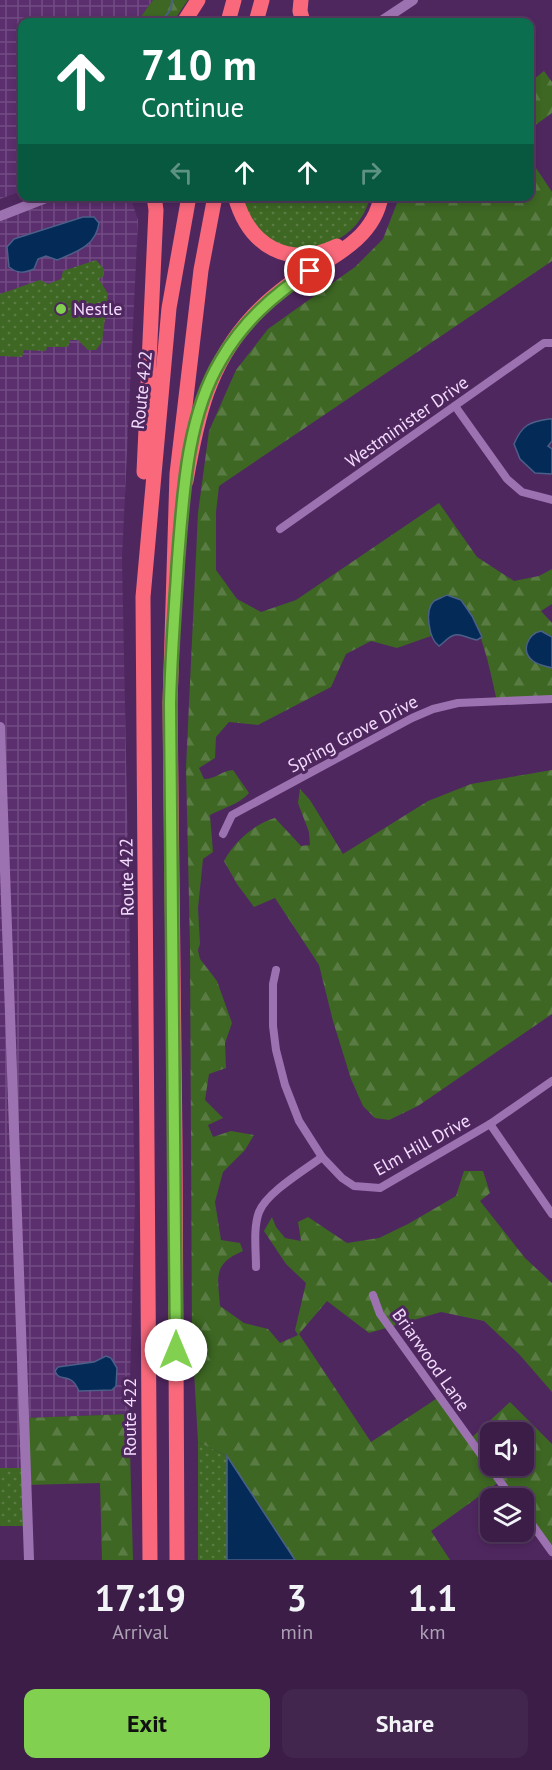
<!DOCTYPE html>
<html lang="en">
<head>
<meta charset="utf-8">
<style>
  :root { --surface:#3b1d47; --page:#42264e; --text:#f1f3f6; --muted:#aca2b4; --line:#543b60; --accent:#81d050 }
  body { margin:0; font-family:"PT Sans",sans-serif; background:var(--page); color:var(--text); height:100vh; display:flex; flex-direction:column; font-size:22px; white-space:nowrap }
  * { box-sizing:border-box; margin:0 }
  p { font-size:20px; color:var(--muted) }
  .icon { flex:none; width:33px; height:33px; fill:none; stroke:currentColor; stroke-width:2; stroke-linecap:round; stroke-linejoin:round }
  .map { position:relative; height:1560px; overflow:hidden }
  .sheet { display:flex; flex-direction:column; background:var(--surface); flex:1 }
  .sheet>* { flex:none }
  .top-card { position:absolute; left:18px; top:18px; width:516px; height:183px; border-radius:12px; box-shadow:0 3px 9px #0003,0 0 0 2px var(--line); background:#0b6e4f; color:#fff; overflow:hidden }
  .buttons { position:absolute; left:480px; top:1422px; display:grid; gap:12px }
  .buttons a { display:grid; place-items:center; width:54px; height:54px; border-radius:12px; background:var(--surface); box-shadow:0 3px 9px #0003,0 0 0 2px var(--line); font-size:30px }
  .pin { position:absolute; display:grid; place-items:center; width:51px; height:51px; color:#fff; margin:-26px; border:3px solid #fff; border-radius:50%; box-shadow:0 2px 6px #0007 }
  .me { position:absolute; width:66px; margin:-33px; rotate:0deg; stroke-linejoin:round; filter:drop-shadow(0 0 4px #0008) }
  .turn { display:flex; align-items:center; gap:21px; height:126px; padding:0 24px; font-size:27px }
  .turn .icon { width:78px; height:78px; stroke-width:2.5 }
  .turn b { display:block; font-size:42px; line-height:51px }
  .lanes { display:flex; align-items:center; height:57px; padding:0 24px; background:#0003; justify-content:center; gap:30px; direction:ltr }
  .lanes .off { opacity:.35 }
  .eta { display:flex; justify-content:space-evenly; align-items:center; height:102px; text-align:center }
  .eta b { font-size:36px; font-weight:700; line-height:42px }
  .action { display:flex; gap:12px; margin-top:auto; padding:12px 24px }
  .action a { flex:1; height:69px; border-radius:12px; background:var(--accent); color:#111; font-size:24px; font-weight:700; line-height:69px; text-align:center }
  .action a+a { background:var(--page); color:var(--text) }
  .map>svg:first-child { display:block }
</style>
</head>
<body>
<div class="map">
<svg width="552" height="1560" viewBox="0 0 552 1560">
  <defs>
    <pattern id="industrial-grid" width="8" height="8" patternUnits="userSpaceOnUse" patternTransform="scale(1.5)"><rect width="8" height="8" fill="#5b2e6d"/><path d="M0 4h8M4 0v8" fill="none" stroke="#734c83"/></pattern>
    <pattern id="grass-dots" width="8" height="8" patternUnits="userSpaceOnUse" patternTransform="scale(1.5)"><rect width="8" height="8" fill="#3d6723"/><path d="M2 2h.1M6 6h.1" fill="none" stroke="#5a7c44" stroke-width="1.8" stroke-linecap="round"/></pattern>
    <pattern id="forest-firs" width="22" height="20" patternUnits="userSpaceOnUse" patternTransform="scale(1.5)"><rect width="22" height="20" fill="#3d6723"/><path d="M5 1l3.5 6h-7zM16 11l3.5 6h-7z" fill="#5a7c44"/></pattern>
  </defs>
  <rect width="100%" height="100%" fill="#4f275f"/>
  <g fill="url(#industrial-grid)">
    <polygon points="0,0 153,0 137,22 22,22 22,191 0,199"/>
    <polygon points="130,196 138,220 122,558 135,1201 129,1414 24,1418 26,1468 0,1468 0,216 51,197"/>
  </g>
  <g fill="url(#grass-dots)">
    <path d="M 239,197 L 370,197 C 358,248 293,265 256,230 C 248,222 244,207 239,197 Z"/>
    <polygon points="96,260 104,269 104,276 99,279 108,294 102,342 96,350 88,350 78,340 70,340 68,347 47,347 46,351 24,350 22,357 0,356 0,294 40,280 48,284 61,279 63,271"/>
    <polygon points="198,1442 227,1456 227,1560 198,1560"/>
    <polygon points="0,1468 26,1468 28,1526 0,1526"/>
  </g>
  <g fill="url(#forest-firs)" fill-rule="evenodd">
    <polygon points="153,0 188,0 173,22 137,22"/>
    <polygon points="544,71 552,82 552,113 530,129 530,82"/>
    <path d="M 530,159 L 552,192 L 552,261 L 219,486 L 216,512 L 216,570 L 237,599 L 261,612 L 296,600 L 439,503 L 477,557 L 514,581 L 539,576 L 552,569 L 552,604 L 541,611 L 552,623 L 552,637 L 549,635 L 532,661 L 552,668 L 552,699 L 497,701 C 488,662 484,634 461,600 L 430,623 L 431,636 L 397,648 L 371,641 L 346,654 L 331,687 L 258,725 L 229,722 L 216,737 L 215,758 L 199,768 L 204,779 C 216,779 221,771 233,770 L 249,793 C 240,804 223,808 210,815 L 213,852 L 203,859 L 198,908 L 200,944 L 198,950 L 200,959 L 217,981 L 232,1023 L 225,1043 L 226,1068 L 209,1074 L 205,1100 L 223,1118 L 208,1125 L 213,1137 L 231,1131 L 254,1135 L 245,1150 L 223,1172 L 215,1202 L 221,1240 L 240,1243 L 243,1251 C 212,1264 218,1277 220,1306 L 244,1323 L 268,1329 L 280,1343 L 298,1335 L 295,1330 L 306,1283 L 286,1264 L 264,1231 L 272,1217 L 276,1227 L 285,1238 L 301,1241 L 298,1222 L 308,1217 L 347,1243 L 379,1238 L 408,1224 L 456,1196 L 464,1171 L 483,1171 L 490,1193 L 480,1201 L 525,1258 L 552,1283 L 552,1392 L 519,1354 L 484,1321 L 441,1312 L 369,1333 L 327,1301 L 299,1334 L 371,1442 L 439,1397 L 469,1440 L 510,1402 L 552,1444 L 552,1552 L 524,1513 L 524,1498 L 512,1498 L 499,1482 L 431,1531 L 450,1560 L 295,1560 L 227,1456 L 198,1442 L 192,1336 L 190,945 L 186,768 L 198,513 L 209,431 L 236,370 L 268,329 L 355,267 L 383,239 L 397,203 L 397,197 L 530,196 ZM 490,1432 L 524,1432 L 524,1466 L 490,1466 Z"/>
    <path d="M 552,770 L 552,1014 L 418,1106 L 389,1120 L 375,1118 L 363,1106 L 351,1079 L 333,1021 L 319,965 L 275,898 L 254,907 L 237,884 L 224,861 C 233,843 255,823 275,818 L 301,846 L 310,845 L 309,832 L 298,803 L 300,789 L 310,800 L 343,854 L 428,801 L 471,784 Z"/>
    <polygon points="129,1414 133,1560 102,1560 100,1483 26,1485 24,1418"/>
  </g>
  <g fill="#042a57" stroke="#4b5f88" stroke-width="1.5">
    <path d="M 83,217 L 94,217 L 99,223 C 96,246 76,252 57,260 L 46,256 L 38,259 L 34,269 C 24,273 18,274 9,267 L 7,247 L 14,239 Z"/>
    <path d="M 549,419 L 552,419 L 552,441 L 548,446 L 552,449 L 552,474 L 535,473 L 520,459 L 514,444 C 522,425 529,422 549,419 Z"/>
    <path d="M 447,595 L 461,600 L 472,616 L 482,637 L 477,640 C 468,639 460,632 452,636 C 447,638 444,643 439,646 C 429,639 424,610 434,601 C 437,599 444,597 447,595 Z"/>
    <path d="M 541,631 L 552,637 L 552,668 C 546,666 538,665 533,661 C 520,651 528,634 541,631 Z"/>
    <path d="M 106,1356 L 111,1358 L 117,1368 L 116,1386 L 112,1390 L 79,1391 C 70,1370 60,1384 55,1371 L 58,1367 L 94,1362 Z"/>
    <polygon points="227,1456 295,1560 227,1560"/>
  </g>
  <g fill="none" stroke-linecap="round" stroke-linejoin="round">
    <polyline stroke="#4b5f88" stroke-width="2" points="161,22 171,9 172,0"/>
    <g stroke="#9d72b0" stroke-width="8">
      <polyline points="455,406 507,479 522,492 552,500"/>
      <polyline points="280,529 544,343 552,343"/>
      <polyline points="223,834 232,815 412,718 433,709 458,703 552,699"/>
      <polyline points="276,970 273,984 273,1026 276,1050 285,1085 299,1121 322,1157 342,1178 354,1186 380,1188 490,1124 552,1081"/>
      <polyline points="490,1124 552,1214"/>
      <path d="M 256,1267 C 256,1250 253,1228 259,1212 C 267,1192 305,1170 322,1157"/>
      <polyline points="373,1295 380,1314 512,1498"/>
      <polyline points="524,1513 552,1552"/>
    </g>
    <g stroke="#9d72b0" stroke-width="10">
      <polyline points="380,22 413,0"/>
      <polyline points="0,216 51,196"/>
      <polyline points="0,727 29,1560"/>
    </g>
    <g stroke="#f9697b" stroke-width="15">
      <polyline points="301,0 300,11 303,22"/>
      <polyline points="184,22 198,0"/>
      <polyline points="228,22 234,0"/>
      <polyline points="256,22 262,0"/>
      <path d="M 235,196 C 249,247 289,269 337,246"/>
      <polyline points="144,472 156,210 154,196"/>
      <path d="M 186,481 C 197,418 208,364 254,315 C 264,304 276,294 288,285 C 322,261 374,243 381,196"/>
      <polyline points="150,1560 143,597 169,308 189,196"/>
      <polyline points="177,1560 175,1141 170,704 177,474 201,270 215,196"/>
    </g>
  </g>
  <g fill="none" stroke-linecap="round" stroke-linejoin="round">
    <defs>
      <path id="route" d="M 176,1350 L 170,704 C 171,655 175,607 178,559 C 183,495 187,416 221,360 C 243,322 273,295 310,271"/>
    </defs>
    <use href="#route" stroke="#548734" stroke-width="15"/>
    <use href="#route" stroke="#81d050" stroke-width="10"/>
  </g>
  <circle fill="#81d050" stroke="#4f275f" stroke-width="2" cx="61" cy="309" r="6"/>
  <g text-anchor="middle" stroke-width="6" stroke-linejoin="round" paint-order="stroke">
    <g font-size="18" fill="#f2dbfc" stroke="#4f275f" text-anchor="start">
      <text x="73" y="315">Nestle</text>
    </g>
    <g font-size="18" fill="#f2dbfc" stroke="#4f275f">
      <text transform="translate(142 390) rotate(-84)" y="6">Route 422</text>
      <text transform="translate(407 422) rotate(-35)" y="6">Westminister Drive</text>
      <text transform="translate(353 734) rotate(-28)" y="6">Spring Grove Drive</text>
      <text transform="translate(127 877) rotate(-91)" y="6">Route 422</text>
      <text transform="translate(422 1145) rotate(-29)" y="6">Elm Hill Drive</text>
      <text transform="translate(431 1360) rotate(55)" y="6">Briarwood Lane</text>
      <text transform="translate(130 1417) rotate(-90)" y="6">Route 422</text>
    </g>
  </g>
</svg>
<div class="buttons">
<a><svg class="icon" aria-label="sound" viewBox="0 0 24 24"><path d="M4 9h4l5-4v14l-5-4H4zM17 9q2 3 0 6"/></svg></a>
<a><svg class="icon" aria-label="layers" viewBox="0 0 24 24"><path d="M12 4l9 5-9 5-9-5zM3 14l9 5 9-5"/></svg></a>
</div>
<div class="pin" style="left:310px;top:271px;background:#d93025"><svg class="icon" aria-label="arrive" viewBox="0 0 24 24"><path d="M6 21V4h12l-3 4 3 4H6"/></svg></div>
<svg class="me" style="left:176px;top:1350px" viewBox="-20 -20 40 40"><circle r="19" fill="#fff"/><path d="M0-13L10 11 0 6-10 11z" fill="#81d050"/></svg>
<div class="top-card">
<div class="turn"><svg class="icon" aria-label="ahead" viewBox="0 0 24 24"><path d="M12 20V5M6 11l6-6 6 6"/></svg><div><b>710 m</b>Continue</div></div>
<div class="lanes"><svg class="icon off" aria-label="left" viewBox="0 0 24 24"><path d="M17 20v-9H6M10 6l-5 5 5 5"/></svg><svg class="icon" aria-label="ahead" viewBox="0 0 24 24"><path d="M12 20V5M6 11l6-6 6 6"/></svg><svg class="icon" aria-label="ahead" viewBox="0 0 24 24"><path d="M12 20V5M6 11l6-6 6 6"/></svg><svg class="icon off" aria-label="right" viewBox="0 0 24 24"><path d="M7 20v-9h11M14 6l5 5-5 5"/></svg></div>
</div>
</div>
<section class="sheet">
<div class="eta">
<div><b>17:19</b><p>Arrival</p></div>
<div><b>3</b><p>min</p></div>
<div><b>1.1</b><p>km</p></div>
</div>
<div class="action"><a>Exit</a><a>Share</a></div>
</section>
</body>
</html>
